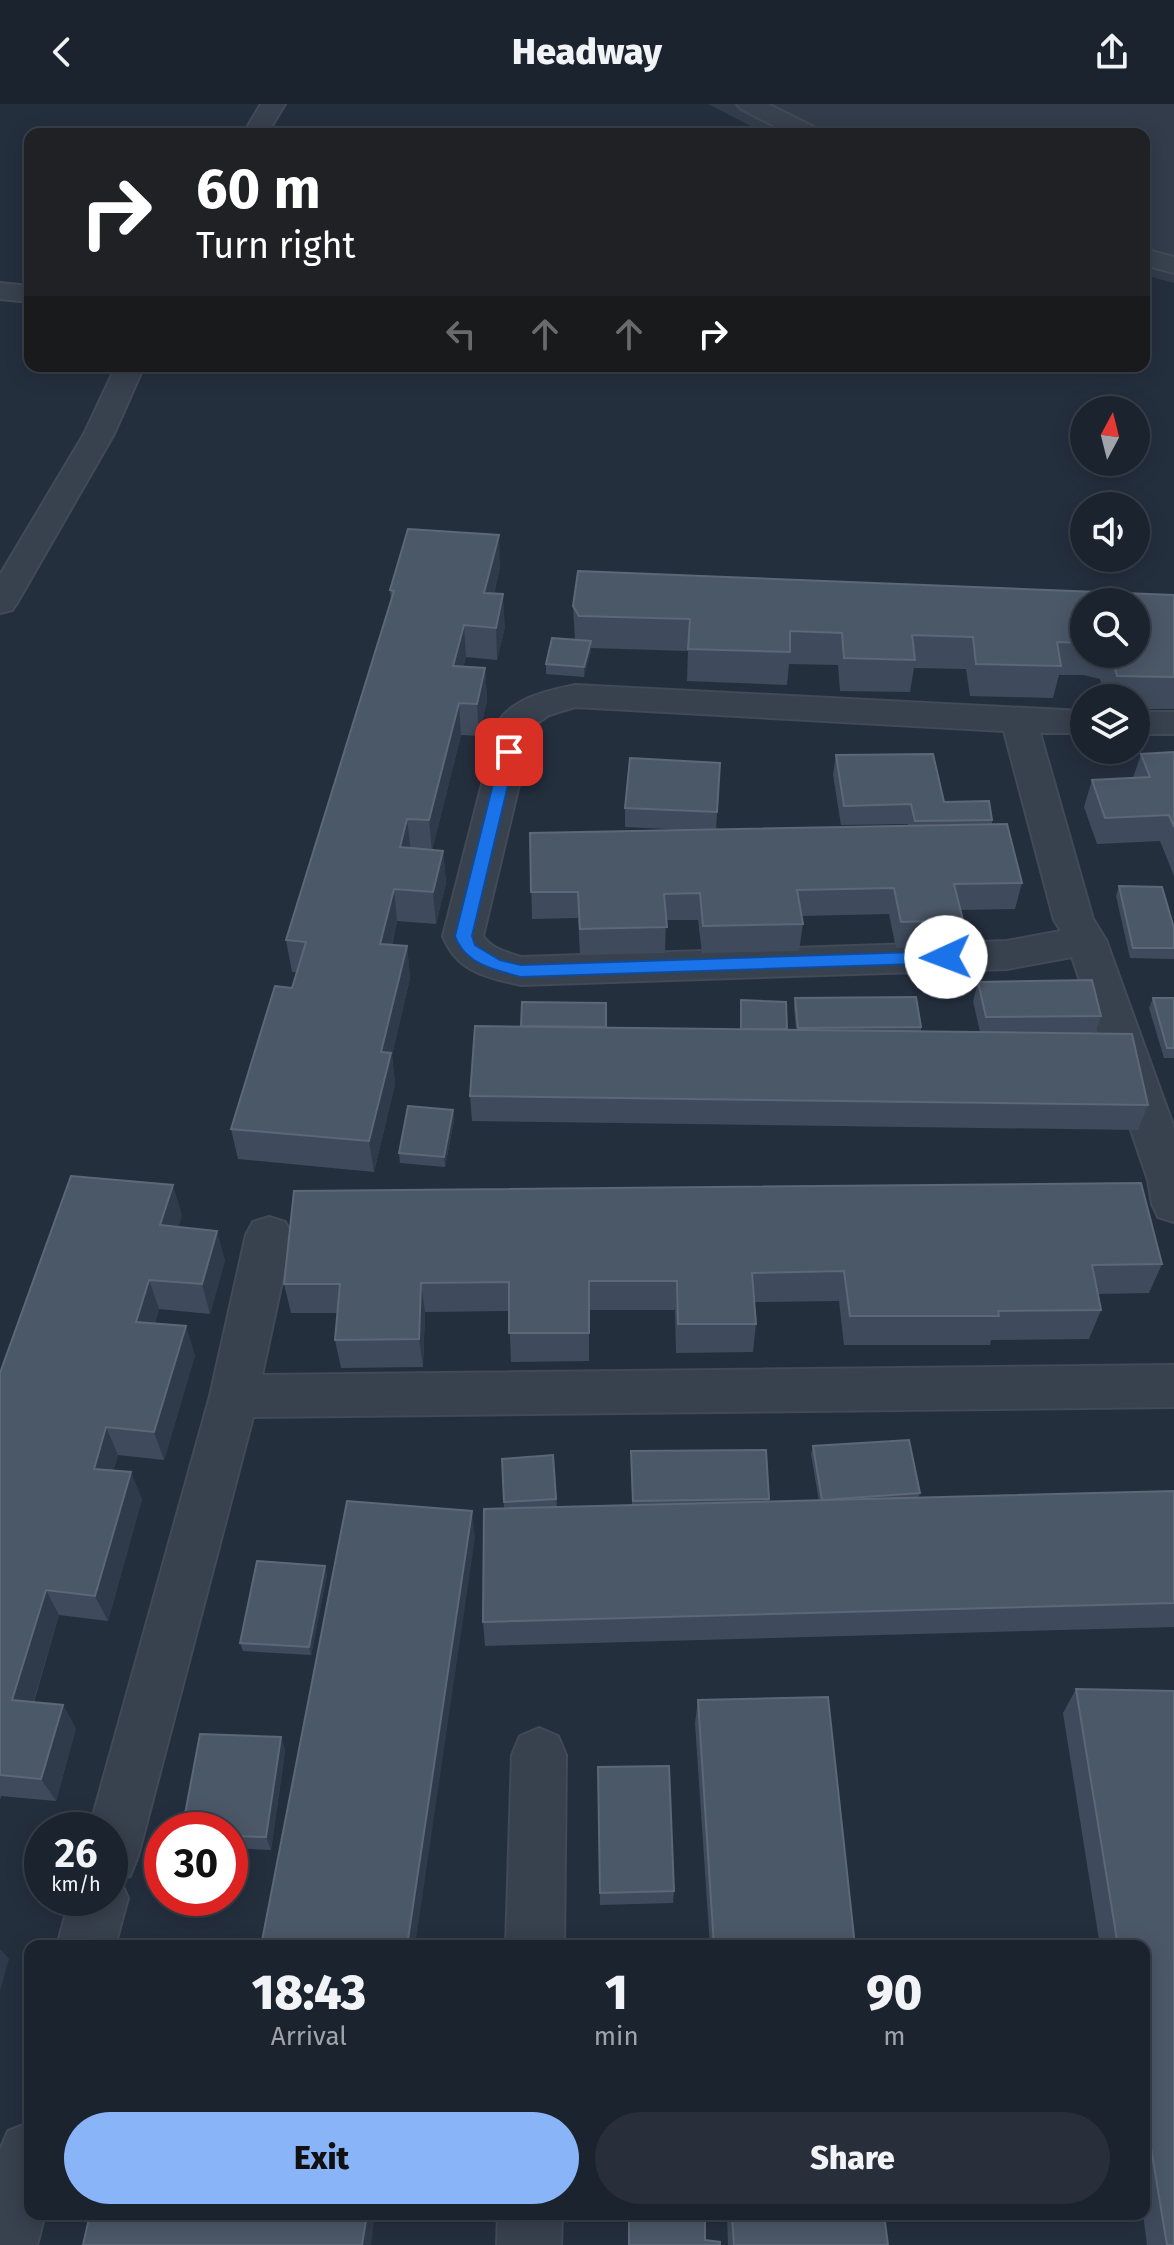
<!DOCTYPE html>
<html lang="en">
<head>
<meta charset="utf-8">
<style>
  :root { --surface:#1b232e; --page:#282f3a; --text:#f1f3f6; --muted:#a0a4aa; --line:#39404a; --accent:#8ab4f8 }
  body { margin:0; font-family:"Fira Sans",sans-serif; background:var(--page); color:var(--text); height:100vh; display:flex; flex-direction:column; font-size:30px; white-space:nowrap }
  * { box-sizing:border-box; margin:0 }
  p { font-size:26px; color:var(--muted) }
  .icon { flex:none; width:44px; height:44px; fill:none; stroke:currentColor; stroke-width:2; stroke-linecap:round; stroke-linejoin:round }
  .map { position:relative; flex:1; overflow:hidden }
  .panel { position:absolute; left:24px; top:1836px; width:1126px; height:280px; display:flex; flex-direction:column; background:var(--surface); border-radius:16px; box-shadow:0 4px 20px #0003,0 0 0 2px var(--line) }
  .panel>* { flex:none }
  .hud { position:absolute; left:24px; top:24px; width:1126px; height:244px; border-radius:16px; box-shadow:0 4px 20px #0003,0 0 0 2px var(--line); background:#202124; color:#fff; overflow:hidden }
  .needle { width:52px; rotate:7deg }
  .fabs { position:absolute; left:1070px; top:292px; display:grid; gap:16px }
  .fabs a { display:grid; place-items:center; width:80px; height:80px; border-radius:50%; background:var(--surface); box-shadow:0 4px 20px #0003,0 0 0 2px var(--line); font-size:40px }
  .speed { position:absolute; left:24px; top:1708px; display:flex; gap:16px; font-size:40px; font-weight:700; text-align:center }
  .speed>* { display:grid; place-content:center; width:104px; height:104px; border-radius:50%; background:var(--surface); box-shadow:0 4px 20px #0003,0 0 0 2px var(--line); line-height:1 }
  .speed small { font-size:20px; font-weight:400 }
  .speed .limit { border:12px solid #d22; background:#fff; color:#111 }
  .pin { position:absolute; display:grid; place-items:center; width:68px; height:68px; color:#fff; margin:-34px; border-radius:16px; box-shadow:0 4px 12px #0006 }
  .me { position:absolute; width:88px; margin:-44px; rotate:268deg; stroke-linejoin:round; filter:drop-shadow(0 0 6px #0008) }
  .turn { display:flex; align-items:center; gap:28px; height:168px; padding:0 40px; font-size:36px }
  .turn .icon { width:104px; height:104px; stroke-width:2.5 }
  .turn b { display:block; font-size:56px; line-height:68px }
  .lanes { display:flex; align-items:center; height:76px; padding:0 40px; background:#0003; justify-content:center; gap:40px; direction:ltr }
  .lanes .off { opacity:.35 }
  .eta { display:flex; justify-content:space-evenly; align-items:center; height:136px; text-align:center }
  .eta b { font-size:48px; font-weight:800; line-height:56px }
  .action { display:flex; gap:16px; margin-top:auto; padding:16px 40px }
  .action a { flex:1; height:92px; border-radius:48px; background:var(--accent); color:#111; font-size:32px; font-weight:800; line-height:92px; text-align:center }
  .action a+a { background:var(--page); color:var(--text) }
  header { display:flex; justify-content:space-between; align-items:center; height:104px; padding:0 40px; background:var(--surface); font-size:36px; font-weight:800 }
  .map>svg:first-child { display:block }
</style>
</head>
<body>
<header><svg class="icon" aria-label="back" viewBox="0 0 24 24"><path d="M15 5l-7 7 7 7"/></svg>Headway<svg class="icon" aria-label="share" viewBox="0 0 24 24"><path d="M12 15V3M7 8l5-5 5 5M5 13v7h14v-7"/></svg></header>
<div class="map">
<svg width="1174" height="2141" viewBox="0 0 1174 2141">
  <rect width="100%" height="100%" fill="#242f3e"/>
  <polygon fill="#323c4b" points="708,0 1174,0 1174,179 1144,171 1144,30 766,30"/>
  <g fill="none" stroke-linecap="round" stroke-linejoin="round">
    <defs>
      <g id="minor">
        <polygon points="261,0 285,0 267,30 243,30"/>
        <polygon points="737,0 768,0 818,25 821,30 790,30 741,5"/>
        <polygon points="1144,145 1174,153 1174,169 1144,161"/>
        <polygon points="0,179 30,182 30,198 0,195"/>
        <polygon points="116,262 144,262 114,330 17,499 12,506 0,509 0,471 84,330"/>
        <path d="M 575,581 L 1084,607 L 1084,629 L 1040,629 L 1093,815 L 1106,836 L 1174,1024 L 1174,1118 L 1158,1113 L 1152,1100 L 1148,1076 L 1072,853 L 1007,865 L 521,881 C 486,873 457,868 443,832 L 498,618 C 515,593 547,587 575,581 ZM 575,603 L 1004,627 L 1054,816 L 1061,827 L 1007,837 L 521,853 C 508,849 490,844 483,832 L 533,622 L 549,611 Z"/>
        <rect x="1136" y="608" width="38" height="22"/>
        <polygon points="269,1113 285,1118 292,1131 262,1271 1174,1261 1174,1303 253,1313 138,1752 130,1772 120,1776 128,1794 115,1842 57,1842 70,1794 110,1794 110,1726 89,1726 210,1292 246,1131 253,1118"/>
        <polygon points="539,1624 558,1632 566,1651 564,1842 506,1842 512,1651 520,1632"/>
        <polygon points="30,2018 30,2110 45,2110 37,2141 0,2141 0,2046 8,2027"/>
        <polygon points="498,2110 562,2110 561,2141 497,2141"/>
      </g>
    </defs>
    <use href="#minor" stroke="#414a57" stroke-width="4"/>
    <use href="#minor" fill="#38414e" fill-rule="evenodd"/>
  </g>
  <g fill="#3f4b5c" fill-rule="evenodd">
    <polygon points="500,463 494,490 505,523 497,556 466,553 463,563 485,564 487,596 479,632 461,631 432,746 443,747 446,779 436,820 397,817 392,841 407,842 410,874 392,951 395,980 374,1068 238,1055 231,1025 292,884 297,868 292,868 286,836 391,496 390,486"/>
    <path d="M 1174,491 L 1174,605 L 1136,605 L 1136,594 L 1105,594 L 1100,575 L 1083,571 L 1059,571 L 1053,594 L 970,592 L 966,565 L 914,564 L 910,588 L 840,587 L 838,561 L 789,560 L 787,581 L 687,577 L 688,547 L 591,544 L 584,573 L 546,570 L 546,560 L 575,536 L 573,502 ZM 1084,498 L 1136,550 L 1084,550 Z"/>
    <polygon points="1174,648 1174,772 1160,737 1097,740 1084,703 1092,676 1133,674 1141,650"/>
    <polygon points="836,651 944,698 992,716 992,720 1022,779 1015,805 960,806 963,816 957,843 896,844 889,810 801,812 803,820 799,847 702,849 698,816 666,816 665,849 580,851 578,814 532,815 530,729 686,726 625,723 625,704 720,659 716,726 908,722 908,720 841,721 833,671"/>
    <polygon points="1119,782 1174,824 1174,855 1130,854 1116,792"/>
    <polygon points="978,878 1101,912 1095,929 1148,1001 1138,1026 472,1017 470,992 606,923 740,925 741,896 787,925 796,925 794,904 795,894 921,923 921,927 980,928 973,897"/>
    <polygon points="1153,894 1174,894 1174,954 1164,954 1149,904"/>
    <polygon points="453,1006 454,1016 445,1063 400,1059 399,1049"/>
    <polygon points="294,1087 1162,1160 1149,1189 1098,1190 1101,1206 1089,1235 991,1236 990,1241 844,1241 839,1197 754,1198 756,1220 753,1248 676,1249 675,1206 589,1206 589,1257 511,1258 509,1207 425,1208 423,1263 341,1264 335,1236 337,1209 291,1209 284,1180"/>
    <polygon points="182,1111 178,1123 225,1156 210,1210 159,1205 155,1219 195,1251 164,1356 118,1351 113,1367 142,1395 108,1517 59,1511 34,1598 76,1624 56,1697 1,1692 0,1696 0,1269"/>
    <polygon points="813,1342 920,1389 918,1394 1174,1387 1174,1523 485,1542 483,1518 504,1405 502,1355 553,1351 557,1403 632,1401 631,1347 769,1395 769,1398 819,1397 811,1350"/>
    <polygon points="327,1470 311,1551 243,1547 240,1539"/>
    <polygon points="1076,1585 1174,1587 1174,2141 1147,2141 1143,2110 1144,2110 1144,1842 1100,1842 1063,1609"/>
    <polygon points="698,1596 855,1842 710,1842 695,1619"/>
    <polygon points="281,1633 285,1647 271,1746 230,1744 230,1726"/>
    <polygon points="598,1663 674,1787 673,1799 600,1801"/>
    <polygon points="727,2110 884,2110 888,2141 728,2141"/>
  </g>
  <g fill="#2f3b4b">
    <polygon points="499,431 500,463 486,521 484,489"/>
    <polygon points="503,490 505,523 497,556 496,524"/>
    <polygon points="464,521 466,553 455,594 453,562"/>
    <polygon points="591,537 591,548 584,573 584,563"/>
    <polygon points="485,564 487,596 479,632 477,600"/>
    <polygon points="459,599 461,631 432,748 429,716"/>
    <polygon points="407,715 411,747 400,743"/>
    <polygon points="443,747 446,779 436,820 433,788"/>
    <polygon points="394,785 397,817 384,871 380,840"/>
    <polygon points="407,842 410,874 392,951 395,980 374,1068 369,1037 381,948"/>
    <polygon points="453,1006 454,1016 445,1063 444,1053"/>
    <polygon points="173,1081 182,1111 170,1151 160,1121"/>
    <polygon points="217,1127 225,1156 210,1210 202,1180"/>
    <polygon points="149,1176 159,1205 147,1247 136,1218"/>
    <polygon points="421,1179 425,1208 423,1263 419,1235"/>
    <polygon points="186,1222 195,1251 164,1356 154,1328"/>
    <polygon points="106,1323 118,1351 106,1392 94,1365"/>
    <polygon points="131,1368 142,1395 108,1517 95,1492"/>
    <polygon points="472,1407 475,1434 415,1842 407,1842"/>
    <polygon points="325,1462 327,1470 311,1551 309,1543"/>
    <polygon points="46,1486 59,1511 27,1619 12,1596"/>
    <polygon points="63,1601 76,1624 56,1697 41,1675"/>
    <polygon points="281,1633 285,1647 271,1746 266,1733"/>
    <polygon points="0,1845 9,1855 0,1887"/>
    <polygon points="367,2110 375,2110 371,2141 362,2141"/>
  </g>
  <g fill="#4b5868" stroke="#5c6777" stroke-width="2">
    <polygon points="408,425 499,431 484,489 503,490 496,524 464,521 453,562 485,564 477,600 459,599 429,716 407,715 400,743 443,747 433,788 394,785 380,840 407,842 381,948 391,949 369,1037 231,1025 275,882 292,884 306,838 286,836 394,487 390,486"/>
    <polygon points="578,467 1174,491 1174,573 1117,572 1111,550 1136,550 1136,498 1084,498 1084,539 1057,538 1061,562 976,560 973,533 912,531 915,556 844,554 842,529 790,527 790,548 688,545 690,515 579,512 573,502"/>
    <polygon points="552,534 591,537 584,563 546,560"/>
    <polygon points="1174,648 1174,723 1169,711 1105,714 1092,676 1150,673 1141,650"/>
    <polygon points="933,650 944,698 989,697 992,716 915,717 911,700 844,702 836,651"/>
    <polygon points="630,654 720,659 717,708 625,704"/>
    <polygon points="1007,720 1022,779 954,780 963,816 901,818 894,784 797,786 803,820 703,822 700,789 664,790 667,823 580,825 578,788 531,788 530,729"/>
    <polygon points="1119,782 1162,783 1174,824 1174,844 1133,844"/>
    <polygon points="1092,876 1101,912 986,913 978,878"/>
    <polygon points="916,893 921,923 798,924 795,894"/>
    <polygon points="1153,894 1174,894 1174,944 1167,944"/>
    <polygon points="741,896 786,898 787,925 741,925"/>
    <polygon points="522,898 606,899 606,923 521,922"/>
    <polygon points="475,922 1132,930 1148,1001 470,992"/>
    <polygon points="408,1002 453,1006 444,1053 399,1049"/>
    <polygon points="71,1072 173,1081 160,1121 217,1127 202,1180 149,1176 136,1218 186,1222 154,1328 106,1323 94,1365 131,1368 95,1492 46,1486 12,1596 63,1601 41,1675 0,1671 0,1269"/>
    <polygon points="1141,1079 1162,1160 1092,1161 1101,1206 998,1207 999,1212 850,1212 844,1167 752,1169 756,1220 678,1220 677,1177 589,1177 589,1229 509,1229 509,1178 421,1179 419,1235 335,1236 340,1180 284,1180 294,1087"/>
    <polygon points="909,1336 920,1389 822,1396 813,1342"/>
    <polygon points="766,1346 769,1395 633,1397 631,1347"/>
    <polygon points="553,1351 556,1395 504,1398 502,1355"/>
    <polygon points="1174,1387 1174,1499 483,1518 484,1405"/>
    <polygon points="347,1397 472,1407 407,1842 261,1842"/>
    <polygon points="257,1457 325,1462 309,1543 240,1539"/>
    <polygon points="1076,1585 1174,1587 1174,2141 1167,2141 1144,2001 1144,1842 1118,1842"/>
    <polygon points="828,1593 855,1842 714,1842 698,1596"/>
    <polygon points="200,1630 281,1633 266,1733 230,1732 230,1726 182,1726"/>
    <polygon points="669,1662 674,1787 600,1789 598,1663"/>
    <polygon points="158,1837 240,1840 239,1842 158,1842"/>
    <polygon points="90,2110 367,2110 362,2141 83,2141"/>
    <polygon points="629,2110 705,2110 705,2136 720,2138 720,2141 629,2141"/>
    <polygon points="732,2110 884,2110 888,2141 734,2141"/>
  </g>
  <path fill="#1a73e8" stroke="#114b97" stroke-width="2" d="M 509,644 L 516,648 L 472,832 L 475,841 L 500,856 L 521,861 L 946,847 L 954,853 L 946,859 L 521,873 C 494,866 465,860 455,832 L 501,648 Z"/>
</svg>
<div class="fabs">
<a><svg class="needle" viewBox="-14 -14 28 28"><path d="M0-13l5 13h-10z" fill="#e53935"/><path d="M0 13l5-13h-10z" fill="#a0a4aa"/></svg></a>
<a><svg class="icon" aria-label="sound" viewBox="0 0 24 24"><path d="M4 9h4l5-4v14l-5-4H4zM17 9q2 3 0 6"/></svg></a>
<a><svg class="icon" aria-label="search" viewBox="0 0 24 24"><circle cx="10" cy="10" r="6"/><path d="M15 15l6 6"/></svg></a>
<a><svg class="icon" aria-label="layers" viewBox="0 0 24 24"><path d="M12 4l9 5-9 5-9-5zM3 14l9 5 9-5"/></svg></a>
</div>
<div class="speed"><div>26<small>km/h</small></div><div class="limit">30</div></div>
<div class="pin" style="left:509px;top:648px;background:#d93025"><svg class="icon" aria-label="arrive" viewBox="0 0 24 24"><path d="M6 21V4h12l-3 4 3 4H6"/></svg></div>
<svg class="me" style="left:946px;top:853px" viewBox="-20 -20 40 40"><circle r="19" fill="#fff"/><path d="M0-13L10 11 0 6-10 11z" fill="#1a73e8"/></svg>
<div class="hud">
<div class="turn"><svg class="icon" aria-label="right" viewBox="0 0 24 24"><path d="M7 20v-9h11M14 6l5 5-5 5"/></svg><div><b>60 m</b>Turn right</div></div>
<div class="lanes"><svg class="icon off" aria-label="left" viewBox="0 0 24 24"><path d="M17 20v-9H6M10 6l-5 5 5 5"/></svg><svg class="icon off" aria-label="ahead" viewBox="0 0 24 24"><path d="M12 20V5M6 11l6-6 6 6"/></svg><svg class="icon off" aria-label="ahead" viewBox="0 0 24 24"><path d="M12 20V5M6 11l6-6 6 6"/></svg><svg class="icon" aria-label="right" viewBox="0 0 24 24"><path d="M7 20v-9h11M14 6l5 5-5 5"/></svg></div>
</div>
<section class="panel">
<div class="eta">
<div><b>18:43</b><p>Arrival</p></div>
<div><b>1</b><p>min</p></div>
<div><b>90</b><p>m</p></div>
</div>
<div class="action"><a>Exit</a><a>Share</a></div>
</section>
</div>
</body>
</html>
